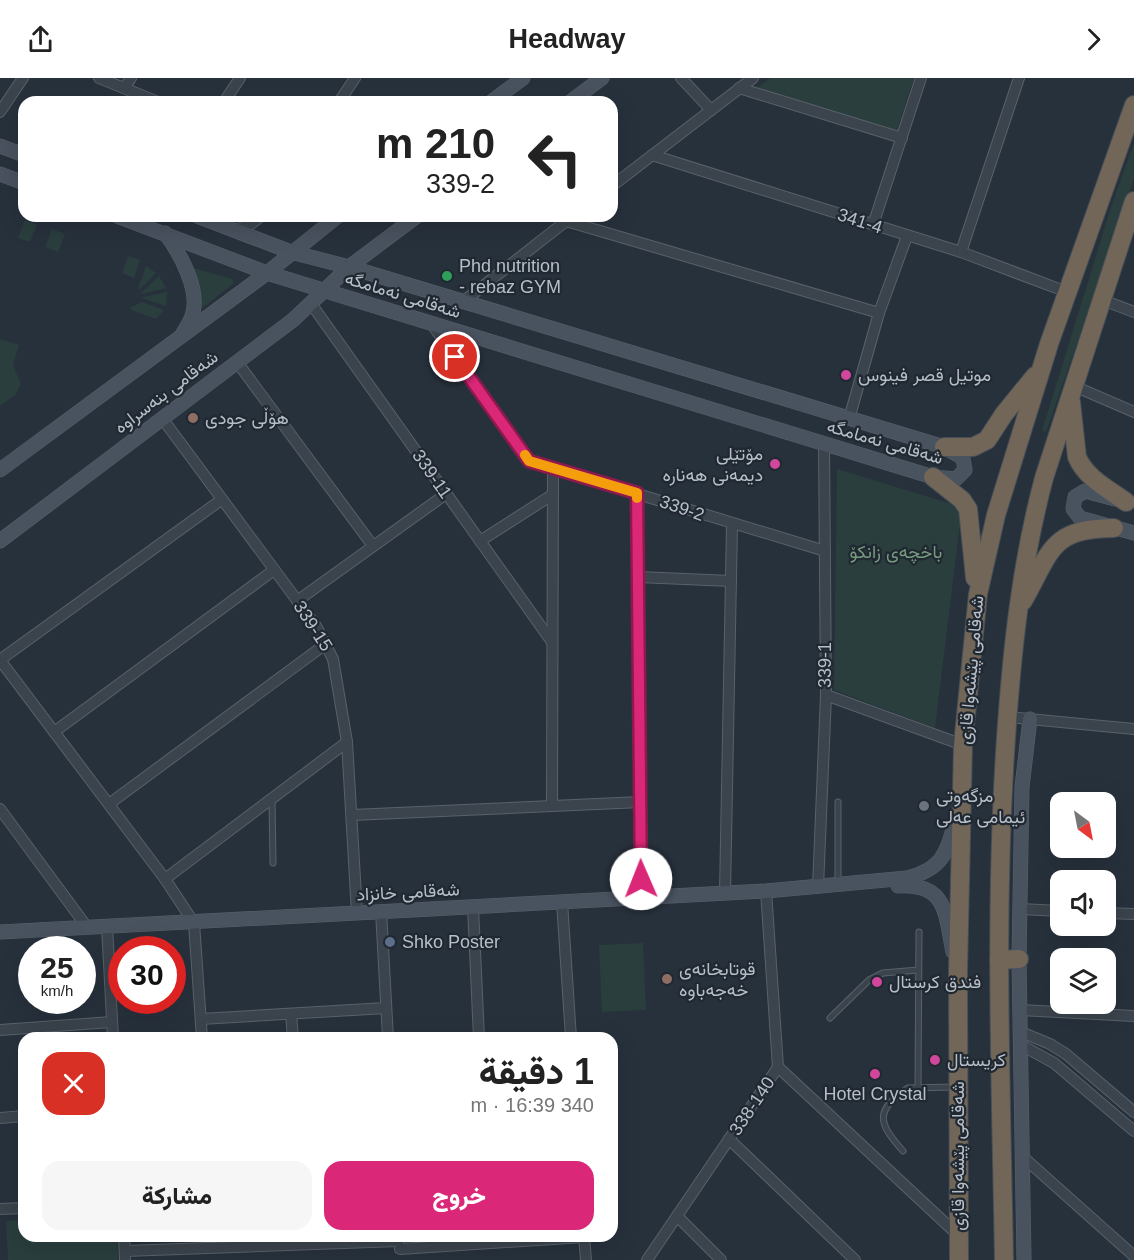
<!DOCTYPE html>
<html lang="ar">
<head>
<meta charset="utf-8">
<style>
  :root { --surface:#fff; --page:#f6f6f6; --text:#222; --muted:#767676; --accent:#db2777 }
  body { margin:0; font-family:Helvetica,Vazirmatn,sans-serif; background:var(--page); color:var(--text); direction:rtl; height:100vh; display:flex; flex-direction:column; font-size:22px; white-space:nowrap }
  * { box-sizing:border-box; margin:0 }
  p { font-size:20px; color:var(--muted) }
  .icon { flex:none; width:33px; height:33px; fill:none; stroke:currentColor; stroke-width:2; stroke-linecap:round; stroke-linejoin:round }
  .map { position:relative; flex:1; overflow:hidden; direction:ltr }
  .details { position:absolute; left:18px; top:954px; width:600px; height:210px; display:flex; flex-direction:column; background:var(--surface); border-radius:18px; box-shadow:0 6px 24px #0002; direction:rtl }
  .details>* { flex:none }
  .top-card { position:absolute; left:18px; top:18px; width:600px; height:126px; border-radius:18px; box-shadow:0 6px 24px #0002; direction:rtl; background:#fff; color:var(--text); overflow:hidden }
  .needle { width:39px; rotate:148deg }
  .tools { position:absolute; left:1050px; top:714px; display:grid; gap:12px }
  .tools a { display:grid; place-items:center; width:66px; height:66px; border-radius:12px; background:var(--surface); box-shadow:0 6px 24px #0002; font-size:30px }
  .speed { position:absolute; left:18px; top:858px; display:flex; gap:12px; font-size:30px; font-weight:700; text-align:center }
  .speed>* { display:grid; place-content:center; width:78px; height:78px; border-radius:50%; background:var(--surface); box-shadow:0 6px 24px #0002; line-height:1 }
  .speed small { font-size:15px; font-weight:400 }
  .speed .limit { border:9px solid #d22; background:#fff; color:#111 }
  .pin { position:absolute; display:grid; place-items:center; width:51px; height:51px; color:#fff; margin:-26px; border:3px solid #fff; border-radius:50%; box-shadow:0 2px 6px #0007 }
  .me { position:absolute; width:66px; margin:-33px; rotate:359deg; stroke-linejoin:round; filter:drop-shadow(0 0 4px #0008) }
  .turn { display:flex; align-items:center; gap:21px; height:126px; padding:0 24px; font-size:27px }
  .turn .icon { width:78px; height:78px; stroke-width:2.5 }
  .turn b { display:block; font-size:42px; line-height:51px }
  .round { display:grid; place-items:center; flex:none; width:63px; height:63px; border-radius:18px; background:var(--page) }
  .summary { display:flex; align-items:center; justify-content:space-between; height:102px; padding:0 24px }
  h1 { font-size:36px; font-weight:800; line-height:45px }
  .cta { display:flex; gap:12px; margin-top:auto; padding:12px 24px }
  .cta a { flex:1; height:69px; border-radius:18px; background:var(--accent); color:#fff; font-size:24px; font-weight:800; line-height:69px; text-align:center }
  .cta a+a { background:var(--page); color:var(--text) }
  header { display:flex; justify-content:space-between; align-items:center; height:78px; padding:0 24px; background:var(--surface); font-size:27px; font-weight:800 }
  .map>svg:first-child { display:block }
</style>
</head>
<body>
<header><svg class="icon" aria-label="forward" viewBox="0 0 24 24"><path d="M9 5l7 7-7 7"/></svg>Headway<svg class="icon" aria-label="share" viewBox="0 0 24 24"><path d="M12 15V3M7 8l5-5 5 5M5 13v7h14v-7"/></svg></header>
<div class="map">
<svg width="1134" height="1182" viewBox="0 0 1134 1182">
  <rect width="100%" height="100%" fill="#27313c"/>
  <g fill="#2a3e3e">
    <polygon points="770,0 914,0 896,55 756,11"/>
    <polygon points="1134,65 1134,101 1046,354 1042,353 1111,129"/>
    <polygon points="25,142 37,147 30,164 18,160"/>
    <polygon points="52,151 65,156 58,174 45,169"/>
    <polygon points="128,178 140,182 134,200 122,195"/>
    <polygon points="146,188 156,195 139,212 138,210"/>
    <polygon points="189,189 233,201 234,205 200,232"/>
    <polygon points="159,198 166,210 141,216 141,215"/>
    <polygon points="167,214 166,228 142,220 143,219"/>
    <polygon points="142,224 164,232 156,241 131,232 131,229"/>
    <polygon points="0,261 19,267 13,287 21,306 15,317 0,328"/>
    <polygon points="837,391 962,429 935,650 834,612"/>
    <polygon points="643,865 646,932 602,934 599,867"/>
    <polygon points="24,1142 24,1158 117,1158 118,1182 8,1182 6,1143"/>
  </g>
  <g fill="none" stroke-linecap="round" stroke-linejoin="round">
    <defs>
      <g id="lane">
        <polyline points="272,721 273,785"/>
        <polyline points="838,805 838,724"/>
        <polyline points="830,940 869,902 883,895 918,892"/>
        <polyline points="918,1008 919,854"/>
        <path d="M 903,1073 C 879,1046 873,1033 908,1010 L 956,1009"/>
      </g>
      <g id="street">
        <polyline points="99,0 158,24"/>
        <polyline points="681,0 711,32"/>
        <polyline points="124,10 131,0"/>
        <polyline points="739,10 902,60"/>
        <polyline points="224,24 240,0"/>
        <polyline points="339,24 355,0"/>
        <polyline points="0,34 23,0"/>
        <polyline points="652,77 961,174 1067,214"/>
        <polyline points="612,108 753,0"/>
        <polyline points="566,143 879,235"/>
        <polyline points="873,147 921,0"/>
        <polyline points="236,152 251,146 261,138"/>
        <polyline points="961,174 1019,0"/>
        <polyline points="1100,221 1134,234"/>
        <polyline points="464,223 570,140"/>
        <polyline points="312,227 552,564"/>
        <polyline points="431,245 529,383 825,473"/>
        <polyline points="237,284 373,468"/>
        <polyline points="1074,308 1134,334"/>
        <polyline points="162,340 316,548 333,581 347,664 357,835"/>
        <polyline points="849,341 879,235 907,158"/>
        <polyline points="637,415 642,820"/>
        <polyline points="480,463 552,417"/>
        <polyline points="638,499 731,503"/>
        <polyline points="297,523 446,416"/>
        <polyline points="0,582 165,801 194,845 202,960"/>
        <polyline points="0,582 221,422"/>
        <polyline points="826,617 963,667"/>
        <polyline points="1008,639 1134,651"/>
        <polyline points="54,654 274,492"/>
        <polyline points="109,726 327,565"/>
        <polyline points="552,728 553,390"/>
        <polyline points="0,731 87,849"/>
        <polyline points="352,737 641,724"/>
        <polyline points="165,801 347,664"/>
        <polyline points="818,809 826,617 824,365"/>
        <polyline points="725,815 732,447"/>
        <polyline points="562,824 571,960"/>
        <polyline points="473,829 479,960"/>
        <polyline points="1021,831 1060,833"/>
        <polyline points="381,833 388,960"/>
        <polyline points="1106,835 1134,836"/>
        <polyline points="107,848 113,960"/>
        <polyline points="1020,932 1134,938"/>
        <polyline points="291,936 293,960"/>
        <polyline points="201,941 386,930"/>
        <polyline points="0,952 112,944"/>
        <polyline points="1021,954 1050,966 1066,976 1134,1034"/>
        <polyline points="1021,967 1054,985 1134,1053"/>
        <polyline points="778,989 958,1157"/>
        <polyline points="0,1040 24,1038"/>
        <polyline points="729,1061 855,1182"/>
        <polyline points="1023,1079 1134,1178"/>
        <polyline points="0,1131 24,1130"/>
        <polyline points="677,1138 721,1182"/>
        <polyline points="124,1158 125,1182"/>
        <polyline points="584,1158 586,1182"/>
        <polyline points="400,1171 584,1159"/>
        <polyline points="125,1173 399,1163"/>
        <polyline points="647,1182 778,989 766,813"/>
      </g>
      <g id="secondary">
        <polyline points="491,24 523,0"/>
        <polyline points="570,24 602,0"/>
        <polyline points="0,68 24,77"/>
        <polyline points="0,96 24,105"/>
        <polyline points="117,138 267,195 933,399 956,401 965,392 963,380 944,369 349,189 291,174 197,138"/>
        <path d="M 165,155 C 180,175 201,213 192,238 C 190,244 186,250 183,255"/>
        <polyline points="0,392 267,195 338,138"/>
        <polyline points="1115,421 1085,413 1075,419 1073,431 1080,440 1134,455"/>
        <polyline points="0,463 293,242 349,189 417,138"/>
        <path d="M 898,808 C 947,805 945,835 953,874"/>
        <path d="M 0,854 L 766,813 L 907,800 C 946,790 947,772 957,737"/>
        <polyline points="1024,1182 1019,881 1022,709 1030,641"/>
      </g>
      <g id="highway">
        <path d="M 1071,324 L 1077,379 C 1086,400 1108,411 1126,424"/>
        <polyline points="944,369 973,369 987,362 1004,336 1035,298"/>
        <polyline points="933,399 962,422 968,431 975,500"/>
        <path d="M 1023,523 C 1051,474 1050,450 1114,450"/>
        <polyline points="999,882 1019,881"/>
        <polyline points="959,1182 958,894 963,667 978,516 996,437 1049,266 1134,27"/>
        <path d="M 1004,1182 C 1001,1008 994,834 1006,660 C 1012,572 1021,486 1044,400 L 1134,123"/>
      </g>
    </defs>
    <use href="#lane" stroke="#59616a" stroke-width="7"/>
    <use href="#street" stroke="#59616a" stroke-width="12"/>
    <use href="#secondary" stroke="#59616a" stroke-width="15"/>
    <use href="#highway" stroke="#464e57" stroke-width="20"/>
    <use href="#lane" stroke="#3b434c" stroke-width="5"/>
    <use href="#street" stroke="#3b434c" stroke-width="10"/>
    <use href="#secondary" stroke="#49525f" stroke-width="14"/>
    <use href="#highway" stroke="#716658" stroke-width="18"/>
  </g>
  <g fill="none" stroke-linecap="round" stroke-linejoin="round">
    <defs>
      <polyline id="route" points="455,279 529,383 637,415 641,801"/>
    </defs>
    <use href="#route" stroke="#8e194d" stroke-width="15"/>
    <use href="#route" stroke="#db2777" stroke-width="10"/>
    <polyline stroke="#f59e0b" stroke-width="10" points="525,377 529,383 637,415 637,420"/>
  </g>
  <circle fill="#2e9e5b" stroke="#202831" stroke-width="2" cx="447" cy="198" r="6"/>
  <g fill="#d1479c" stroke="#202831" stroke-width="2">
    <circle cx="846" cy="297" r="6"/>
    <circle cx="775" cy="386" r="6"/>
    <circle cx="877" cy="904" r="6"/>
    <circle cx="935" cy="982" r="6"/>
    <circle cx="875" cy="996" r="6"/>
  </g>
  <g fill="#8d6e63" stroke="#202831" stroke-width="2">
    <circle cx="193" cy="340" r="6"/>
    <circle cx="667" cy="901" r="6"/>
  </g>
  <circle fill="#6b7280" stroke="#202831" stroke-width="2" cx="924" cy="728" r="6"/>
  <circle fill="#5c6f8a" stroke="#202831" stroke-width="2" cx="390" cy="864" r="6"/>
  <g text-anchor="middle" stroke-width="4.5" stroke-linejoin="round" paint-order="stroke">
    <g font-size="18" fill="#b7bec7" stroke="#202831">
      <text transform="translate(860 143) rotate(18)" y="6">341-4</text>
      <text transform="translate(403 217) rotate(17)" y="6">شەقامی نەمامگە</text>
      <text transform="translate(166 314) rotate(-37)" y="6">شەقامی بنەسراوە</text>
      <text transform="translate(885 364) rotate(16)" y="6">شەقامی نەمامگە</text>
      <text transform="translate(432 396) rotate(55)" y="6">339-11</text>
      <text transform="translate(682 430) rotate(19)" y="6">339-2</text>
      <text transform="translate(313 548) rotate(57)" y="6">339-15</text>
      <text transform="translate(825 587) rotate(-90)" y="6">339-1</text>
      <text transform="translate(971 592) rotate(-85)" y="6">شەقامی پێشەوا قازی</text>
      <text transform="translate(408 814) rotate(-3)" y="6">شەقامی خانزاد</text>
      <text transform="translate(752 1028) rotate(-56)" y="6">338-140</text>
      <text transform="translate(958 1078) rotate(-90)" y="6">شەقامی پێشەوا قازی</text>
    </g>
    <g font-size="18" fill="#b7bec7" stroke="#202831" text-anchor="start">
      <text x="459" y="194">Phd nutrition<tspan x="459" dy="21">- rebaz GYM</tspan></text>
      <text x="858" y="303">موتيل قصر فينوس</text>
      <text x="205" y="346">هۆڵی جودی</text>
      <text x="763" y="382" text-anchor="end">مۆتێلی<tspan x="763" dy="21">دیمەنی هەنارە</tspan></text>
      <text x="936" y="724">مزگەوتی<tspan x="936" dy="21">ئیمامی عەلی</tspan></text>
      <text x="402" y="870">Shko Poster</text>
      <text x="679" y="897">قوتابخانەی<tspan x="679" dy="21">خەجەباوە</tspan></text>
      <text x="889" y="910">فندق کرستال</text>
      <text x="947" y="988">كريستال</text>
      <text x="875" y="1022" text-anchor="middle">Hotel Crystal</text>
    </g>
    <g font-size="18" fill="#779b7e" stroke="#202831">
      <text x="896" y="480">باخچەی زانکۆ</text>
    </g>
  </g>
</svg>
<div class="tools">
<a><svg class="needle" viewBox="-14 -14 28 28"><path d="M0-13l5 13h-10z" fill="#e53935"/><path d="M0 13l5-13h-10z" fill="#767676"/></svg></a>
<a><svg class="icon" aria-label="sound" viewBox="0 0 24 24"><path d="M4 9h4l5-4v14l-5-4H4zM17 9q2 3 0 6"/></svg></a>
<a><svg class="icon" aria-label="layers" viewBox="0 0 24 24"><path d="M12 4l9 5-9 5-9-5zM3 14l9 5 9-5"/></svg></a>
</div>
<div class="speed"><div>25<small>km/h</small></div><div class="limit">30</div></div>
<div class="pin" style="left:455px;top:279px;background:#d93025"><svg class="icon" aria-label="arrive" viewBox="0 0 24 24"><path d="M6 21V4h12l-3 4 3 4H6"/></svg></div>
<svg class="me" style="left:641px;top:801px" viewBox="-20 -20 40 40"><circle r="19" fill="#fff"/><path d="M0-13L10 11 0 6-10 11z" fill="#db2777"/></svg>
<div class="top-card">
<div class="turn"><svg class="icon" aria-label="left" viewBox="0 0 24 24"><path d="M17 20v-9H6M10 6l-5 5 5 5"/></svg><div><b>210 m</b>339-2</div></div>
</div>
<section class="details">
<div class="summary"><div><h1>1 دقيقة</h1><p>340 m · 16:39</p></div><a class="round" style="background:#d93025;color:#fff"><svg class="icon" aria-label="close" viewBox="0 0 24 24"><path d="M6 6l12 12M18 6L6 18"/></svg></a></div>
<div class="cta"><a>خروج</a><a>مشاركة</a></div>
</section>
</div>
</body>
</html>
